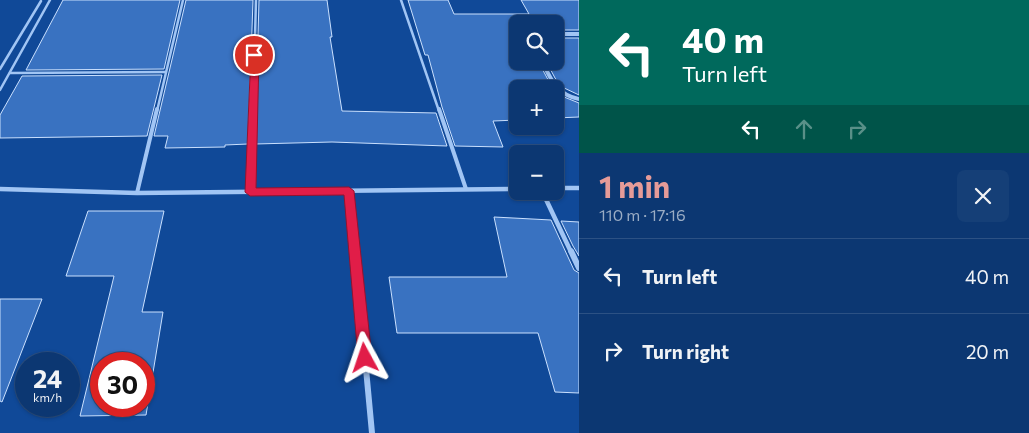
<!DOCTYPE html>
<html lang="en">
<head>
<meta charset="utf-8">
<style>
  :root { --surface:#0c3772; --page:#153f77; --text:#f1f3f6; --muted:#9aacc4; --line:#2c5184; --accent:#e69b98 }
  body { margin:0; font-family:Commissioner,sans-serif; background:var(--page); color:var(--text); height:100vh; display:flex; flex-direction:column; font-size:19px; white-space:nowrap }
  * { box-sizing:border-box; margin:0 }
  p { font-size:16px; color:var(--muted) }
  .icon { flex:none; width:28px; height:28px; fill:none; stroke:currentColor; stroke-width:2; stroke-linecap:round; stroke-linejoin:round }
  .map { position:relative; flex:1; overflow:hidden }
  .sheet { display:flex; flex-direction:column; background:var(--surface); width:450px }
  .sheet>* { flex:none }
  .top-card { background:#00695c; color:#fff; overflow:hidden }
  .tools { position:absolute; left:509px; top:15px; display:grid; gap:10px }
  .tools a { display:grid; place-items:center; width:55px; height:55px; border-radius:8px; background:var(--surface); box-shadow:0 1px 4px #0004,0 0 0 1px var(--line); font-size:25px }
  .speed { position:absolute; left:15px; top:352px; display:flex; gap:10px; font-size:25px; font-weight:700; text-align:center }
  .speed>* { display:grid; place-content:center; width:65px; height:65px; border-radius:50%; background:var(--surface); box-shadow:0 1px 4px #0004,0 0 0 1px var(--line); line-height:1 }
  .speed small { font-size:12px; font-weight:400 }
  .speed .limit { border:8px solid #d22; background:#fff; color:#111 }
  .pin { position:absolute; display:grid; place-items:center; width:42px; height:42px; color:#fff; margin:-21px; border:2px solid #fff; border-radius:50%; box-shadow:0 1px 5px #0007 }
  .me { position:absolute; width:55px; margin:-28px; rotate:355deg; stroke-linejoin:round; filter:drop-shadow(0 0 4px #0008) }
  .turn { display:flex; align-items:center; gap:18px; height:105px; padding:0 20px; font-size:22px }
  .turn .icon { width:65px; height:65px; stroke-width:2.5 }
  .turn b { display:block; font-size:35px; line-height:42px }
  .lanes { display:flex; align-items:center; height:48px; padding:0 20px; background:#0003; justify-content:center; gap:25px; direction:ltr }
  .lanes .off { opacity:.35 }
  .round { display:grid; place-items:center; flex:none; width:52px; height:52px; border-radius:8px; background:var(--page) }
  .head { display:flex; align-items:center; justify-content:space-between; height:85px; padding:0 20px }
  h1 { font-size:30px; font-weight:700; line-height:38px; color:var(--accent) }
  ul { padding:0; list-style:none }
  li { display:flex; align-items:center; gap:15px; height:75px; padding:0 20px; border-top:1px solid var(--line) }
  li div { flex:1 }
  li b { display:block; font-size:19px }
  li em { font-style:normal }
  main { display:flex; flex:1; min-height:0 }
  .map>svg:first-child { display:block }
</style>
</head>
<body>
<main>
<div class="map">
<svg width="579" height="433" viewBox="0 0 579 433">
  <rect width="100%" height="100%" fill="#104998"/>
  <g fill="#3972c1" stroke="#cae0fe" fill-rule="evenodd">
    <polygon points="63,0 180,0 164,69 26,70"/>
    <polygon points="186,0 253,0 248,144 225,145 225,147 165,148 168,136 154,136"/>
    <polygon points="259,0 327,0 332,37 330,37 342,111 436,113 447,146 332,142 255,144"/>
    <polygon points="408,0 448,0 454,14 529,14 521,0 579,0 579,30 555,30 555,24 518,24 518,61 538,61 553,89 518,89 518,120 493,121 503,147 455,146 442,107 428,55 425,55"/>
    <polygon points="555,38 579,38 579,95 562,87 555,78 546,61 555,61"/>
    <polygon points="162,75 147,136 0,138 0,115 22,76"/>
    <polygon points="555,90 564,97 579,103 579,117 555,118"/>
    <path d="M 88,211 L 164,211 L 142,312 L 163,312 L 146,415 L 80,416 L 114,276 L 66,276 ZM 101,364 L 144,364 L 144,406 L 101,406 Z"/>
    <polygon points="494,217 551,220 574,270 579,273 579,393 555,392 538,333 397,333 389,277 507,277"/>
    <polygon points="561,221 579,222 579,256 573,246"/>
    <polygon points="0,299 42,299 2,402 0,401"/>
  </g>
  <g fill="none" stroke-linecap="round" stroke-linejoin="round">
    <g stroke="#a1c5f4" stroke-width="2.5">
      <polyline points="401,0 439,111"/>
      <polyline points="0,69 41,1"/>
      <polyline points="10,73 166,72"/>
      <polyline points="0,90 50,0"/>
      <polyline points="157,111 183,0"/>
      <polyline points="253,111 256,0"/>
    </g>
    <g stroke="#a1c5f4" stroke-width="4">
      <polyline points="439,109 466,189"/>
      <polyline points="250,192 253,109"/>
      <polyline points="137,193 157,109"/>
    </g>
    <g stroke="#a1c5f4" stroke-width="4">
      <polyline points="555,34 579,34"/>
      <path d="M 542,61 C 551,80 557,95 579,99"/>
    </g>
    <g stroke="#a1c5f4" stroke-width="4.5">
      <polyline points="555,188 579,188"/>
      <polyline points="0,189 137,193 518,189"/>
      <polyline points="349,191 355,252"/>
      <polyline points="542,191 571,252"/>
    </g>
    <g stroke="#a1c5f4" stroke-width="6">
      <polyline points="355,251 372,433"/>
      <polyline points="571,251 579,268"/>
    </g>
  </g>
  <polygon fill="#e11d48" stroke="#92132f" points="251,53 259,55 256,188 349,187 354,191 372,358 370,363 365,365 360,363 358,358 344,195 250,196 245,192"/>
</svg>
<div class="tools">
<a><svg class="icon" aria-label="search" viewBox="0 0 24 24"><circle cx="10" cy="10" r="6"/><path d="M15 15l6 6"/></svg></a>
<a>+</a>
<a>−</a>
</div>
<div class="speed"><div>24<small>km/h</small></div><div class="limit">30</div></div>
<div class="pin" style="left:254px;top:55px;background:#d93025"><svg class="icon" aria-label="arrive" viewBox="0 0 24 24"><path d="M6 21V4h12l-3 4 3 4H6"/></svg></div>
<svg class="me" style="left:365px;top:358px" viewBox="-20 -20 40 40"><path d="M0-17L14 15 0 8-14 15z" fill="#e11d48" stroke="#fff" stroke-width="4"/></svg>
</div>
<section class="sheet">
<div class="top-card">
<div class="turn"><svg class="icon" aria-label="left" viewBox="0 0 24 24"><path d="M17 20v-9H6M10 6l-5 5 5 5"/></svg><div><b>40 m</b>Turn left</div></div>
<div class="lanes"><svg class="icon" aria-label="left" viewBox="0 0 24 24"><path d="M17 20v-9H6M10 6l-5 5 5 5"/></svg><svg class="icon off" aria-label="ahead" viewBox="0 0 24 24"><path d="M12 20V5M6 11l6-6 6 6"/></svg><svg class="icon off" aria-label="right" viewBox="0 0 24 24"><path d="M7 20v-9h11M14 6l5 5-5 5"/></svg></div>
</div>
<div class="head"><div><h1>1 min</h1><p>110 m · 17:16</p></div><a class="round"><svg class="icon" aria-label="close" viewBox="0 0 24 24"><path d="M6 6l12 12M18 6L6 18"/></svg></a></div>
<ul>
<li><svg class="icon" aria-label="left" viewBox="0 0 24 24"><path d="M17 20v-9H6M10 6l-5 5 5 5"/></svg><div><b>Turn left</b></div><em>40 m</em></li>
<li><svg class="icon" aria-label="right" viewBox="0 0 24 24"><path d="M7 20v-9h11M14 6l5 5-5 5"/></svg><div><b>Turn right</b></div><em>20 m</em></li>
</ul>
</section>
</main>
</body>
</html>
